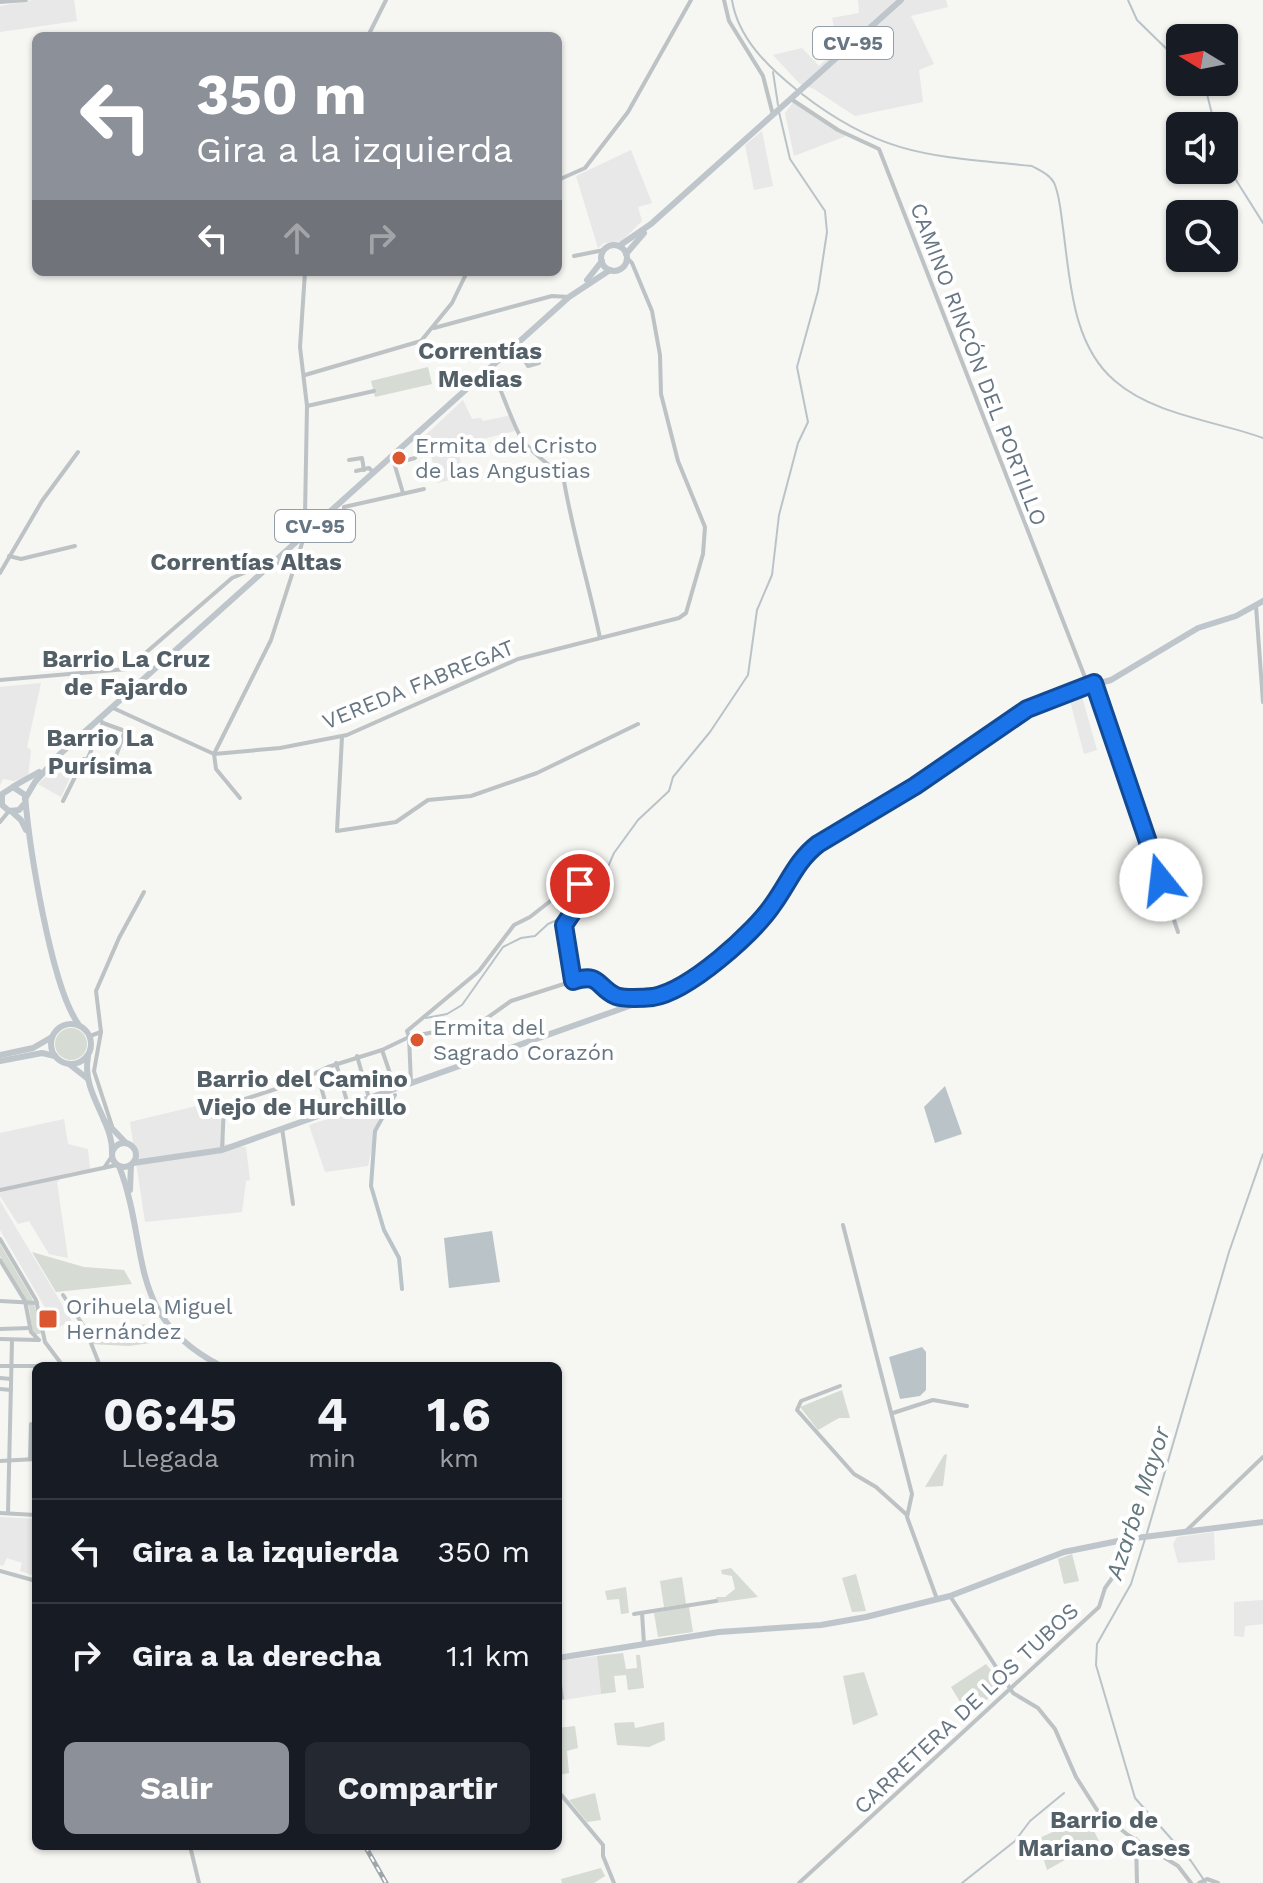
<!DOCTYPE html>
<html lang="es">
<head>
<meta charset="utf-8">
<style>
  :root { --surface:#171b24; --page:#242831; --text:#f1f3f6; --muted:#9ea1a6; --line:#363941; --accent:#8c9099 }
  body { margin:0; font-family:"Work Sans",sans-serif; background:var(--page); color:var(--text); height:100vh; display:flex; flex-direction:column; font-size:30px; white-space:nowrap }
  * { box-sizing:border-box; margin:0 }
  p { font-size:26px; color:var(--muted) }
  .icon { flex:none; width:44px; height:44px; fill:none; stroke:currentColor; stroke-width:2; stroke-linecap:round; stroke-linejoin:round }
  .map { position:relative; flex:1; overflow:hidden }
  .drawer { position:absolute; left:32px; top:1362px; width:530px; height:488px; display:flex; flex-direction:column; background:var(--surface); border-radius:12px; box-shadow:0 2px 6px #0004 }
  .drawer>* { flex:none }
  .top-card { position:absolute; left:32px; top:32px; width:530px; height:244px; border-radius:12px; box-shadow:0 2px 6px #0004; background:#8c9099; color:#fff; overflow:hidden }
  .needle { width:52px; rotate:280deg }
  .buttons { position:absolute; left:1166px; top:24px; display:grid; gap:16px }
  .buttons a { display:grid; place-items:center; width:72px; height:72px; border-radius:12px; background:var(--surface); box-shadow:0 2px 6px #0004; font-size:40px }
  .pin { position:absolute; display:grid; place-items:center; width:68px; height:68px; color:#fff; margin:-34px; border:4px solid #fff; border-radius:50%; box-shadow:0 2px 8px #0007 }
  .me { position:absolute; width:88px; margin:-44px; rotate:344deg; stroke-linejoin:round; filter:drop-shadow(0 0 6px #0008) }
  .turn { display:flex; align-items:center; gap:28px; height:168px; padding:0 32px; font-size:36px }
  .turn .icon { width:104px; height:104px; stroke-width:2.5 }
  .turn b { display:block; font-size:56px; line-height:68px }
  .lanes { display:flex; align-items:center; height:76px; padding:0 32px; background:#0003; justify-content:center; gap:40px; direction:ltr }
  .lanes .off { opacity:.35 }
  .eta { display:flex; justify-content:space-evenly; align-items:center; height:136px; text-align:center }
  .eta b { font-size:48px; font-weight:700; line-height:56px }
  .cta { display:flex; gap:16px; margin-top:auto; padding:16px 32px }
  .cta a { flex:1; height:92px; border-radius:12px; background:var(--accent); color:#fff; font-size:32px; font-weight:700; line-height:92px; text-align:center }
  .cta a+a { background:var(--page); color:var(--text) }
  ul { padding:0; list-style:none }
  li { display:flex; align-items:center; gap:24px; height:104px; padding:0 32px; border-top:2px solid var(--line) }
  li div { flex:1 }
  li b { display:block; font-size:30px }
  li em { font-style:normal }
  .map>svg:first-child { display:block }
</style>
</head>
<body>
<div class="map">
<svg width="1263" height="1883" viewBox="0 0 1263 1883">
  <rect width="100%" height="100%" fill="#f6f6f3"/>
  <g fill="#e7e8e7">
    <polygon points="33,0 74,0 77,21 0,32 0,6"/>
    <polygon points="858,0 946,0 948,7 911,16 934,64 919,70 923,102 855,116 814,89 800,84 773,55 802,48 819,66 838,48 832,18 859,13"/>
    <polygon points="795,100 846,136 794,156 785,113"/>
    <polygon points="762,131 773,186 754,190 745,145"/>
    <polygon points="631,150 652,203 638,207 642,221 622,241 604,243 598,248 576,176"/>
    <polygon points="463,400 472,419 481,418 483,421 513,415 515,431 458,445 463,477 437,483 431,454 425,454 416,444"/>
    <polygon points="41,683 27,747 31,750 28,777 14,781 3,779 0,785 0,687"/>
    <polygon points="1081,693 1097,750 1084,754 1069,697"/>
    <polygon points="62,762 72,773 61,797 38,784"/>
    <polygon points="213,1102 221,1102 225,1144 246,1147 250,1180 246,1181 242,1212 145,1222 130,1122"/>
    <polygon points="382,1102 368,1166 325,1172 309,1125"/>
    <polygon points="64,1119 68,1144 88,1149 90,1169 68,1173 57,1182 68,1258 49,1254 29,1221 18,1224 0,1196 0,1133"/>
    <polygon points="0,1201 72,1321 57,1328 0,1230"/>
    <polygon points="0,1517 36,1519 35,1576 20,1571 22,1563 7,1558 3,1566 0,1565"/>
    <polygon points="1214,1532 1215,1560 1178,1563 1173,1544 1177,1537"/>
    <polygon points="1263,1600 1263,1624 1245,1626 1244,1637 1234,1636 1234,1602"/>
    <polygon points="597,1656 601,1694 564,1700 559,1661"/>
  </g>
  <g fill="#d6dbd3">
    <polygon points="428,367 432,384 375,397 371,381"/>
    <circle cx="71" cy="1044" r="16"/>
    <polygon points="0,1244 32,1298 43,1333 33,1335 29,1307 0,1256"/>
    <polygon points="32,1252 84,1267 124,1270 132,1284 56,1292"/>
    <polygon points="155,1324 165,1341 129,1346 90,1344 80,1328"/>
    <polygon points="842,1390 850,1418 839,1418 818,1430 800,1407"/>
    <polygon points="947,1454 943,1486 925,1487 944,1455"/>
    <polygon points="1072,1554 1079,1581 1064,1584 1058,1559"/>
    <polygon points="731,1568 758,1597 717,1603 716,1597 725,1597 735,1589 732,1576 722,1574 721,1570"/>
    <polygon points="856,1574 866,1611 852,1612 842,1578"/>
    <polygon points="682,1577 686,1604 664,1607 660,1581"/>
    <polygon points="626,1587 629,1613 621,1614 619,1599 607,1600 605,1591"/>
    <polygon points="689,1607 693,1632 658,1637 654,1613"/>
    <polygon points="623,1653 626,1669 637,1668 636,1655 640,1655 644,1688 628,1690 626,1675 614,1676 616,1692 601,1694 597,1656"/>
    <polygon points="986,1664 1004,1686 968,1715 951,1687"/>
    <polygon points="864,1672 878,1715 853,1725 843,1676"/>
    <polygon points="634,1722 635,1728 664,1722 665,1740 649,1747 617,1745 614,1723"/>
    <polygon points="575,1726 578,1748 567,1751 569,1773 558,1775 558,1728"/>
    <polygon points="595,1793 601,1820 587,1822 569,1800"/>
    <polygon points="1087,1817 1099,1841 1047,1870 1037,1839"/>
    <polygon points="601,1868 605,1876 594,1883 562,1883 561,1879"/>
  </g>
  <g fill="#b9c3c8">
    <polygon points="945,1086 962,1134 935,1143 924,1107"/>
    <polygon points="492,1231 500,1282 449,1288 444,1238"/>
    <polygon points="922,1347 926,1352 926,1390 920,1396 900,1399 889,1357"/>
  </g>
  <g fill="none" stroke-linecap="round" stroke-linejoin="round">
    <g stroke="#b9c3c8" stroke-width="2">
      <path d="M 732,0 C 738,38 768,67 797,90"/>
      <polyline points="1128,0 1137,20 1180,62"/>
      <polyline points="773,72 778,105"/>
      <polyline points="1204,82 1215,126"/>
      <path d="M 802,94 C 883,157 934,156 1032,166 C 1041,171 1051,175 1055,185 C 1060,198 1061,214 1063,228 C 1070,279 1072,345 1115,381 C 1154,415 1216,421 1263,438"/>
      <polyline points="1224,161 1263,223"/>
      <polyline points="584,887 607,869 614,853 638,820 669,791 673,777 710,732 748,675 757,610 772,575 779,515 798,443 808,422 797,367 818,291 827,232 825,211 790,159 779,112"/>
      <polyline points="573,908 581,892"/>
      <polyline points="426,1018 447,1014 462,1005 503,947 521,938 535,936 548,924 570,914"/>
      <polyline points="1147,1533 1229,1252 1263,1154"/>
      <polyline points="1145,1539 1131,1584 1097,1644 1096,1665 1135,1798 1191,1861 1206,1883"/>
      <polyline points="962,1883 1015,1841 1030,1821 1064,1793"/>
    </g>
    <polyline stroke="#b9c3c8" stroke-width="4" points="395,1095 375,1131 371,1186 384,1230 399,1258 402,1289"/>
    <g stroke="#bdc2c5" stroke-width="4">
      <polyline points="724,0 729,21 763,76 773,115"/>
      <polyline points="0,2 26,0"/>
      <polyline points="368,36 386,0"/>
      <polyline points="791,99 838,130 879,149 1088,685"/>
      <polyline points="558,180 585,168 628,112 691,0"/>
      <polyline points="574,256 604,250"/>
      <polyline points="305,272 300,347 307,406 305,515 311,530"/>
      <polyline points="434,328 552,296 569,297"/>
      <polyline points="516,345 528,366 539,363"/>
      <path d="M 491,368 C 501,389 508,411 518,432 C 529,455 556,466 564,481 C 573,534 589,585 600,638"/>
      <polyline points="305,375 421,341 452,303 467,272"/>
      <polyline points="307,406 374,391"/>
      <polyline points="392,456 403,493"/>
      <polyline points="349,460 362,458 364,470"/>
      <polyline points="396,463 415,458"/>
      <polyline points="356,471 369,468 374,473"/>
      <polyline points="344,507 424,489"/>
      <polyline points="344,508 351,541"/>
      <polyline points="9,556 21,559 75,546"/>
      <polyline points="274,562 294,568"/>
      <polyline points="0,573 42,501 78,452"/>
      <polyline points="1256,606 1263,702"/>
      <polyline points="0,680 127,669 232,578 275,560"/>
      <polyline points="1095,686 1178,932"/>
      <polyline points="113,708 214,754 280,748 347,735 518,659 679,618 686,613 703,554 705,527 678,461 661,394 660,355 652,311 632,263 627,258"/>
      <polyline points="103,723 125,731 111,770"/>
      <polyline points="342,737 337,831 396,822 428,800 471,796 537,773 638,724"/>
      <polyline points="87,760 121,774"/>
      <polyline points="240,798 216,769 214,754 271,640 305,534"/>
      <polyline points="63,801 84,759 87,760 103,723 99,719"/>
      <polyline points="0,822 9,811"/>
      <path d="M 574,981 C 598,973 605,994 628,997 L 632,1005"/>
      <polyline points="628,997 647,996"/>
      <polyline points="90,1036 101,1032"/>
      <polyline points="382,1050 395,1088"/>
      <polyline points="357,1056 369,1098"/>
      <polyline points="336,1063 348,1105"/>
      <polyline points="317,1072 328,1112"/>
      <polyline points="112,1126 94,1071 101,1032 96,991 119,938 144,892"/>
      <polyline points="282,1128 293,1204"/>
      <polyline points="222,1150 224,1106 297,1082 328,1067 382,1050 409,1037 480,1023 511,1001 573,981 564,925 583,897 580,884 572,884 530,917 514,925 479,971 407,1031 409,1037 411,1083"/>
      <polyline points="104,1168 112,1156"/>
      <polyline points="0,1190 117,1165"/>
      <polyline points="843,1225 912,1494 907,1517 937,1599"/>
      <polyline points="0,1239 36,1300 45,1342 63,1366"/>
      <polyline points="0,1260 25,1301 31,1332 39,1340"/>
      <polyline points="63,1295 85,1328 100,1366"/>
      <polyline points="0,1301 37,1303"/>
      <polyline points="0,1329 30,1328"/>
      <polyline points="0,1339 38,1340"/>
      <polyline points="0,1366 36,1366"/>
      <polyline points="0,1378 11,1379"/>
      <polyline points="840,1386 801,1401 797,1410 854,1474 876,1487 907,1515"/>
      <polyline points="0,1389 11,1390"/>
      <polyline points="893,1413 933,1400 967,1406"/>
      <polyline points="30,1459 31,1424"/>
      <polyline points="0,1461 36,1459"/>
      <polyline points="0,1513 36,1515"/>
      <polyline points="8,1513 12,1340"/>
      <polyline points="1187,1530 1263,1457"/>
      <polyline points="0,1571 36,1581"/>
      <polyline points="950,1596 1013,1693 1038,1708 1055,1729 1076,1777 1097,1810 1128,1835 1178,1866 1191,1883"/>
      <polyline points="642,1613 644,1644"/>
      <polyline points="634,1614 716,1601"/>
      <polyline points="558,1671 562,1698"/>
      <polyline points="558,1791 603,1845 603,1856 614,1883"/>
      <polyline points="1136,1839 1137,1883"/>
      <polyline points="190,1846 199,1883"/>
      <polyline points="799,1883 1099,1607 1105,1588 1123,1563 1128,1539"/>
      <polyline points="1199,1883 1207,1879 1218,1883"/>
    </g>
    <g stroke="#bec5cb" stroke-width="6">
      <circle cx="614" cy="258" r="13"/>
      <polyline points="619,246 651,224 901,0"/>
      <polyline points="626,254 644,233"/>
      <polyline points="587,280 602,261"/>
      <polyline points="14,786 39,772"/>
      <polyline points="25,799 35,782 60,754 569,297 610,270"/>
      <path d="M 25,803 L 19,810 L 9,811 L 2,805 L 2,794 L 13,787 L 25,795 C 29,845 51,988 79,1025"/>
      <polyline points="11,811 21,820 26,830"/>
      <circle cx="71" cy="1044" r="20"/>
      <polyline points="0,1055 33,1048 52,1037"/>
      <path d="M 88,1057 C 81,1092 113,1121 112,1152"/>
      <polyline points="0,1061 42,1053 55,1056"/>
      <polyline points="69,1064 88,1079"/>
      <polyline points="104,1120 126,1143"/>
      <circle cx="124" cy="1155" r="12"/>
      <polyline points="133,1163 222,1150 632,1005 684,982 720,960 762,919 803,855 864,814 915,786 1027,709 1056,695 1111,680 1198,628 1236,616 1263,601"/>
      <path d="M 119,1166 C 151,1249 124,1316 221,1366"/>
      <polyline points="130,1190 131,1165"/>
      <polyline points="558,1658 719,1632 821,1625 866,1617 950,1596 1064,1552 1128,1539 1263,1522"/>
    </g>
    <defs>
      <polyline id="rail" points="365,1846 386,1883"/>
    </defs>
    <use href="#rail" stroke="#9fa6ab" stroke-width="5"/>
    <use href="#rail" stroke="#fff" stroke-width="2" stroke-dasharray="6" stroke-linecap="butt"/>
  </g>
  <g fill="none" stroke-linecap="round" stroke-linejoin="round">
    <defs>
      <path id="route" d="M 580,884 L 583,897 L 564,925 L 573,981 C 601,972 596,987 616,996 C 624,999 644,998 653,997 C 689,991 754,933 774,903 C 789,882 797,860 818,844 L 915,786 L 1027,709 L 1094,683 L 1161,880"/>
    </defs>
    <use href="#route" stroke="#114b97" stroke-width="20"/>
    <use href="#route" stroke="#1a73e8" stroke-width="14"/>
  </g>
  <g fill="#db572f" stroke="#fff" stroke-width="3">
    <circle cx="399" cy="458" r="8"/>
    <circle cx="417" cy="1040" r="8"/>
    <rect x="38" y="1309" width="20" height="20" rx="4"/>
  </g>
  <g text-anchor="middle" stroke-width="8" stroke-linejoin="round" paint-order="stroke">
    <g fill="#fff" stroke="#959fa8" stroke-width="2">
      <rect x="813" y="27" width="80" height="32" rx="6"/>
      <rect x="275" y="510" width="80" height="32" rx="6"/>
    </g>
    <g font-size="20" font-weight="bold" fill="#677683">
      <text x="853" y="50">CV-95</text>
      <text x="315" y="533">CV-95</text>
    </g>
    <g font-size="22" fill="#677683" stroke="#fff">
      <text transform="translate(979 364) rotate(69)" y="8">CAMINO RINCÓN DEL PORTILLO</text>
      <text transform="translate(418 684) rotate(-22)" y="8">VEREDA FABREGAT</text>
      <text transform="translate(966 1708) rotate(-43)" y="8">CARRETERA DE LOS TUBOS</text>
    </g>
    <g font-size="22" fill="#677683" stroke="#fff" text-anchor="start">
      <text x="415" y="453">Ermita del Cristo<tspan x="415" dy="25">de las Angustias</tspan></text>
      <text x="433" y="1035">Ermita del<tspan x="433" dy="25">Sagrado Corazón</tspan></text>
      <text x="66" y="1314">Orihuela Miguel<tspan x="66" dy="25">Hernández</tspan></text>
    </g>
    <g font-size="24" font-weight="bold" fill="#546068" stroke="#fff">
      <text x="480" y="359">Correntías<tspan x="480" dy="28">Medias</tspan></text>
      <text x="246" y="570">Correntías Altas</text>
      <text x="126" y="667">Barrio La Cruz<tspan x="126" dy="28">de Fajardo</tspan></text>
      <text x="100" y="746">Barrio La<tspan x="100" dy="28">Purísima</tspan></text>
      <text x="302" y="1087">Barrio del Camino<tspan x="302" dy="28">Viejo de Hurchillo</tspan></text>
      <text x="1104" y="1828">Barrio de<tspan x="1104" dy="28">Mariano Cases</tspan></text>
    </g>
    <g font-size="24" font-style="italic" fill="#63777f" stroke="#fff">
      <text transform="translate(1138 1503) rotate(-72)" y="8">Azarbe Mayor</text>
    </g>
  </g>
</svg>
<div class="buttons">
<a><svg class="needle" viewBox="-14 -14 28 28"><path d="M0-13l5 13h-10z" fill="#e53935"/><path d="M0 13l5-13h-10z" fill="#9ea1a6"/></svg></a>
<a><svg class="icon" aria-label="sound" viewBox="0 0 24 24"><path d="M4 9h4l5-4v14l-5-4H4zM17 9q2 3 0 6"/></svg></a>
<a><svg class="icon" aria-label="search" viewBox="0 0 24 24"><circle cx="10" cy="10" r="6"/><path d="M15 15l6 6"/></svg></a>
</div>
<div class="pin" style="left:580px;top:884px;background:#d93025"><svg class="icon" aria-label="arrive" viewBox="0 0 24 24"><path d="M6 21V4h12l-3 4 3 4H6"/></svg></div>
<svg class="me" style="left:1161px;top:880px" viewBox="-20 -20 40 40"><circle r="19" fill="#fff"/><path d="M0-13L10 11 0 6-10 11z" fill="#1a73e8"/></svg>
<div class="top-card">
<div class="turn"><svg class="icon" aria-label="left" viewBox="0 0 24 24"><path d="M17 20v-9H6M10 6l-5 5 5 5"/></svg><div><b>350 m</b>Gira a la izquierda</div></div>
<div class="lanes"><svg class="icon" aria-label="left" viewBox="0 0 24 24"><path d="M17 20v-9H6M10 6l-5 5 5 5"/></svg><svg class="icon off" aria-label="ahead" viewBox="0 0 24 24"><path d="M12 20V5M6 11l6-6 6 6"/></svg><svg class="icon off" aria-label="right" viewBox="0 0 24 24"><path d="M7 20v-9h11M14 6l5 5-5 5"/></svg></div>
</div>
<section class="drawer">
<div class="eta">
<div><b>06:45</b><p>Llegada</p></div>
<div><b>4</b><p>min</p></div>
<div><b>1.6</b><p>km</p></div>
</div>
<ul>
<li><svg class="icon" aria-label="left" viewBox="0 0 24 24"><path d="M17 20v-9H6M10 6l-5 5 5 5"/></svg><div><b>Gira a la izquierda</b></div><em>350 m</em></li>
<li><svg class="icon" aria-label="right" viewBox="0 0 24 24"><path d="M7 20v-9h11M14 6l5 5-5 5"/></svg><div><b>Gira a la derecha</b></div><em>1.1 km</em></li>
</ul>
<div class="cta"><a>Salir</a><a>Compartir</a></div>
</section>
</div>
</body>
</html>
